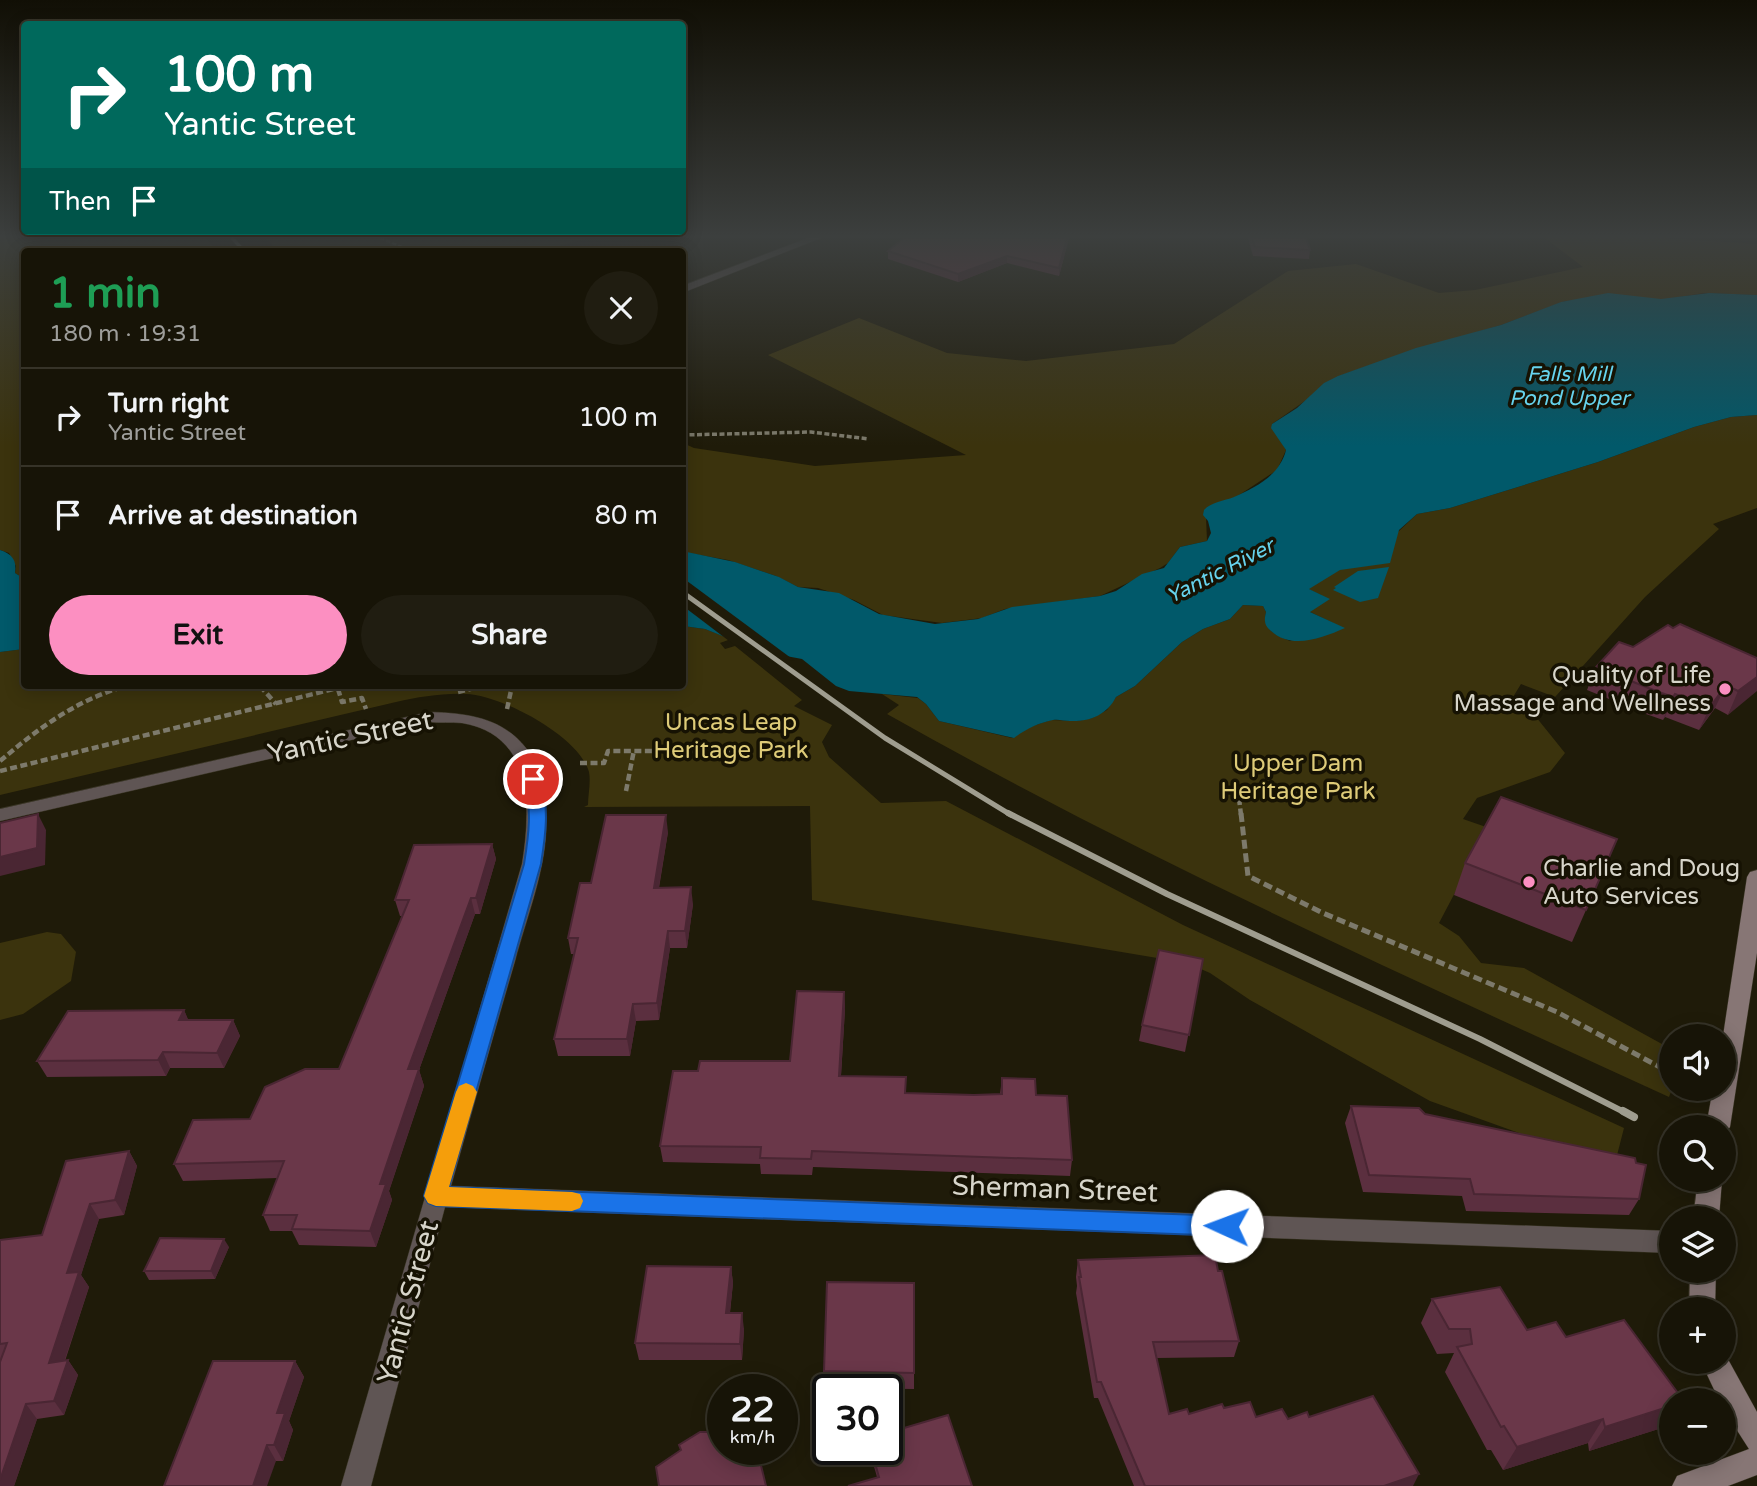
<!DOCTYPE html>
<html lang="en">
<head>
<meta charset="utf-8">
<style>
  :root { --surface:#171407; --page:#201d11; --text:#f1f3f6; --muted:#9e9e9b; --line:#363328; --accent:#fc8fc1 }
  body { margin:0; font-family:"Varela Round",sans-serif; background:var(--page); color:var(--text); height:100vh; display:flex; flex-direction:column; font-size:26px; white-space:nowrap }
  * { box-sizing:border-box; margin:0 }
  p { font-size:23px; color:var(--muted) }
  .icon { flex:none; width:38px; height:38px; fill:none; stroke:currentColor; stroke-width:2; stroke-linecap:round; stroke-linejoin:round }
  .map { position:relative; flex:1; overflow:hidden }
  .drawer { position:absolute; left:21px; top:248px; width:665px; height:441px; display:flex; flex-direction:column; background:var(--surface); border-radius:7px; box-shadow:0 4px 18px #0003,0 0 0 2px var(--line) }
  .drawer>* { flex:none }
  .banner { position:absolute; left:21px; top:21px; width:665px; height:214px; border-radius:7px; box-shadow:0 4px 18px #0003,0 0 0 2px var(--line); background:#00695c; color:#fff; overflow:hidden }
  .fabs { position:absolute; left:1659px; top:1024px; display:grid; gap:14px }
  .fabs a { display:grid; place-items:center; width:77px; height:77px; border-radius:50%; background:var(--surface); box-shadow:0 4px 18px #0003,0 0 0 2px var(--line); font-size:35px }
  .speed { position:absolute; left:707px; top:1374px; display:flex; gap:14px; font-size:35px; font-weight:700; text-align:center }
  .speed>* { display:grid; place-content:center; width:91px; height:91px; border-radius:50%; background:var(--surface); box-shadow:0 4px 18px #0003,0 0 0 2px var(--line); line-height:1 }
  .speed small { font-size:18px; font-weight:400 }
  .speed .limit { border:4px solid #111; border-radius:10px; background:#fff; color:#111 }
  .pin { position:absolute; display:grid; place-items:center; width:60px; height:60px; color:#fff; margin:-30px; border:4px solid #fff; border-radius:50%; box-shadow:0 2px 7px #0007 }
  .me { position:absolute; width:77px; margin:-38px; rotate:272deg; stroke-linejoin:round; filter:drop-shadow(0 0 5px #0008) }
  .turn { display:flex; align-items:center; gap:24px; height:147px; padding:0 28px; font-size:32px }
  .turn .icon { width:91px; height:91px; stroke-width:2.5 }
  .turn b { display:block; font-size:49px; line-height:60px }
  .then { display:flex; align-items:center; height:66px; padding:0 28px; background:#0003; gap:14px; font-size:26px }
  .round { display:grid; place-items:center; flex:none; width:74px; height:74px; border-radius:37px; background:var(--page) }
  .summary { display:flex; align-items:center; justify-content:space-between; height:119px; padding:0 28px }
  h1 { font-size:42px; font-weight:700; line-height:52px; color:#1e9e55 }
  .primary-button { display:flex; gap:14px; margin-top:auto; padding:14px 28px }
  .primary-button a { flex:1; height:80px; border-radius:42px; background:var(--accent); color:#111; font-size:28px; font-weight:700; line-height:80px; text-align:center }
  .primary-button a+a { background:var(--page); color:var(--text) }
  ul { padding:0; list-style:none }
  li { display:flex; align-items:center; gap:21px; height:98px; padding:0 28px; border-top:2px solid var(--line) }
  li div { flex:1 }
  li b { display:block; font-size:26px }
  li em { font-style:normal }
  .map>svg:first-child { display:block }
</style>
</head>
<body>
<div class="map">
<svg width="1757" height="1486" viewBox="0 0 1757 1486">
  <rect width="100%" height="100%" fill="#1f1b09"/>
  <g fill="#3b330d">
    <polygon points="0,238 206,238 217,252 24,252 24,584 23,578 15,573 16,566 9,553 0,550"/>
    <polygon points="266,238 589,238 536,252 280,252"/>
    <polygon points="1545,238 1664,238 1757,244 1757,295 1704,293 1667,299 1565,301 1501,325 1402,354 1342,375 1272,424 1286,450 1277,470 1206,517 1207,541 1180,547 1168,563 1160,568 1100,596 1005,609 982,618 942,623 883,615 854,600 818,588 798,587 776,576 728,560 683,552 683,443 694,448 815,466 966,455 768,355 859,318 947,353 1026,361 1174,344 1288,271 1356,264 1439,293 1475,290 1583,267"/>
    <path d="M 1757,415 L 1757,508 L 1713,524 L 1719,529 L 1645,597 L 1555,697 L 1521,684 L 1513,697 L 1532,712 L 1565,753 L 1550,772 L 1477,798 L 1463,819 L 1489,828 L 1439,923 L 1459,936 L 1481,963 L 1524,968 L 1671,1049 L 1672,1089 L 1669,1097 C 1403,975 1142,858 887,714 L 899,705 L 882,694 L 918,698 L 926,704 L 939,721 L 1012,738 L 1026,728 L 1051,720 L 1078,721 L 1092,718 L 1107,710 L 1116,697 L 1135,686 L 1182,642 L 1203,629 L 1230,619 L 1243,605 L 1263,606 L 1266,612 C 1262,629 1275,635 1290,641 L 1333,623 L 1302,608 L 1321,595 L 1306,588 L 1399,531 L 1417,514 L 1450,508 L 1598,462 L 1694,427 L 1731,417 Z"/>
    <path d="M 683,626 L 705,629 L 731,639 L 720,643 L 725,649 L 735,646 L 802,700 L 794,706 L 832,725 L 822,742 L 829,757 L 881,803 L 946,801 L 1183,925 L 1624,1128 L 1614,1167 L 1430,1101 L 1250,1000 L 1210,973 L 1187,963 L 812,900 L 810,806 L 584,807 L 588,805 C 588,795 591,782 589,772 C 579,736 501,695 466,694 C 442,693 419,697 396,702 L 0,795 L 0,652 L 24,649 L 24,686 L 682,686 Z"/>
    <polygon points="47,932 61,934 76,952 71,981 23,1014 0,1020 0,943"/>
  </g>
  <g fill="#01596a">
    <path d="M 1608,293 L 1661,299 L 1709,293 L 1757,295 L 1757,415 L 1731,417 L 1694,427 L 1598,462 L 1450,508 L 1417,514 L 1399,530 L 1390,563 L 1340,570 L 1309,589 L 1330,599 L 1310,612 L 1345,628 C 1322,638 1292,650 1271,631 C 1264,625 1264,620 1266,612 L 1263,606 L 1243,605 L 1230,619 L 1203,629 L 1182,642 L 1135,686 L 1116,697 C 1107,715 1089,722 1070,721 C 1064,721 1059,719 1053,720 C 1038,723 1026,729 1014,738 L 939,721 L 926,704 L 917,697 L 849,691 L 836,686 L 802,659 L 760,651 L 705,629 L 683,626 L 682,551 L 735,562 L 779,577 L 798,587 L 839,593 L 879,614 L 935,624 L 978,619 L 1012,607 L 1100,596 L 1116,591 L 1142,574 L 1164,568 L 1180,547 L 1207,541 L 1211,533 L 1208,521 L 1203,515 L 1204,510 C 1211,502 1224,501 1234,497 C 1256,487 1280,475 1286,450 L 1271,428 L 1272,424 L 1297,408 L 1324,383 L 1338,376 L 1416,348 L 1501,325 L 1561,302 Z"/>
    <path d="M 0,550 C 12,554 17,560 15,573 L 23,578 L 24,584 L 24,649 L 0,652 Z"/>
    <polygon points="1389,567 1378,598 1360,602 1333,590 1336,588 1334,587 1358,571"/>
  </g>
  <polygon fill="#1f1b09" points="683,578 795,661 759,654 733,644 683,606"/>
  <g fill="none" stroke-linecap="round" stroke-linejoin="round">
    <defs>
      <g id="street">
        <polygon points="808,238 821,238 682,293 682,286"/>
        <path d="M 429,712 C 469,713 507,718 531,755 C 545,777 547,807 546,832 C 544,875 526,919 515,961 C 493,1036 472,1111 451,1186 L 1671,1231 L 1671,1253 L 445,1207 L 371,1486 L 341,1486 L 522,864 C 531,809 534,735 462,723 C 451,722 440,723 429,722 L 0,821 L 0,809 Z"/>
      </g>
      <g id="secondary">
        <polygon points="1757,870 1757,953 1730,1127 1724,1135 1724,1127 1706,1127 1713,1088 1724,1088 1723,1036 1747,877 1750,872"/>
        <polygon points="1698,1180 1722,1180 1719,1218 1693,1218"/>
        <polygon points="1690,1270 1716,1270 1715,1309 1689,1309"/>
        <polygon points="1724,1352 1757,1412 1757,1475 1728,1486 1672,1486 1677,1476 1749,1449 1724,1410 1724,1400 1719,1400 1701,1362 1724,1362"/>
      </g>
    </defs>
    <use href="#street" stroke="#393524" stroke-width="1"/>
    <use href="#secondary" stroke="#393524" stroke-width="1"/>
    <polyline stroke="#7d7a6b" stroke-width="2.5" stroke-dasharray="4.5 2" stroke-linecap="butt" points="380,238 414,252"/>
    <polyline stroke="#7d7a6b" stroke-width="3.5" stroke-dasharray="5 2.5" stroke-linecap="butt" points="682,435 811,432 869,439"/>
    <g stroke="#7d7a6b" stroke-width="4.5" stroke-dasharray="7 3.5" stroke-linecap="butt">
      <polyline points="260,686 276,704"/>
      <polyline points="338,689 342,702 362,698 366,709"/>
      <polyline points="458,692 482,686"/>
      <polyline points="507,709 512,686"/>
      <path d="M 0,761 C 39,728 76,700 126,686"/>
      <polyline points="580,763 604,763 608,751 749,751"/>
      <polyline points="0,771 346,686"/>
      <polyline points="626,791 634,750"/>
      <polyline points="1239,798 1241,815"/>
    </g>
    <polyline stroke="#7d7a6b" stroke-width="5" stroke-dasharray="9 4.5" stroke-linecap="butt" points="1241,813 1248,876 1323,913 1557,1012 1671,1073"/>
    <use href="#street" fill="#5f5554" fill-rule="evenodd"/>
    <use href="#secondary" fill="#877675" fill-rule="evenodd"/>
    <polyline stroke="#9f9d8f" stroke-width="3.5" points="232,238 245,252"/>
    <polyline stroke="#9f9d8f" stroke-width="5" points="682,592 885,738 1011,815"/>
    <polyline stroke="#9f9d8f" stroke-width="6" points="1008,813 1167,894 1480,1039 1626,1113"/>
    <polyline stroke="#9f9d8f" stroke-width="8" points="1623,1111 1634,1117"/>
  </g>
  <g fill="#5b2f3f">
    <polygon points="904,238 1069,238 1059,276 1007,263 958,282 888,259 888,251"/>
    <polygon points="1248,238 1306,238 1310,250 1309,259 1253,256"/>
    <polygon points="1633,647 1757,658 1728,715 1715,708 1699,730 1665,717 1663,720 1646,714 1587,690 1596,667"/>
    <polygon points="668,832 659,888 693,904 687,948 670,948 659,1020 636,1021 630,1056 558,1056 554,1039 574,954 571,954 568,938 591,883"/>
    <polygon points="1617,839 1572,942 1454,895 1465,863"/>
    <polygon points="492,844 496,859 480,914 475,914 419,1070 424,1086 389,1191 392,1200 376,1247 299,1245 292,1231 270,1231 263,1215 278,1178 183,1181 174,1164 250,1119 339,1069 402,916 400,916 395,900"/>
    <polygon points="1203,959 1185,1052 1139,1041 1142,1025"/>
    <polygon points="844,992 845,1009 841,1076 905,1093 974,1095 1000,1094 1002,1078 1036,1095 1072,1160 1070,1176 813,1167 812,1175 761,1174 760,1164 663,1162 660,1146 698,1071 790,1061"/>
    <polygon points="184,1010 188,1020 233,1020 240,1036 224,1068 170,1068 166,1076 47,1077 37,1061"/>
    <polygon points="1351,1106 1639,1199 1629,1215 1466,1211 1462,1196 1363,1192 1345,1123"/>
    <polygon points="129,1151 137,1166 124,1215 99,1219 81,1275 89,1287 65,1361 68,1360 78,1375 64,1415 37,1419 14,1486 0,1360 0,1240 42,1235"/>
    <polygon points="229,1247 215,1279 149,1280 144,1271"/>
    <polygon points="1078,1260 1218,1271 1239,1341 1234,1357 1157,1358 1169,1414 1189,1414 1224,1408 1256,1417 1288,1419 1309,1417 1413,1486 1134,1486 1098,1398 1094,1398 1076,1293 1077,1286 1076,1277"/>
    <polygon points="731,1267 733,1283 730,1313 744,1329 742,1360 639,1360 635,1343"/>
    <polygon points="1432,1299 1527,1330 1566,1337 1668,1426 1589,1451 1588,1443 1503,1470 1491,1450 1487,1450 1445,1372 1454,1353 1437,1354 1421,1323"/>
    <polygon points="295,1361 304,1377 289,1421 293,1430 283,1461 276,1461 164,1486"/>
    <polygon points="824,1371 914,1373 914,1389 825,1388"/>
    <polygon points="869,1449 887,1449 972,1486 877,1477"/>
  </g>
  <g fill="#4a2633">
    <polygon points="1067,238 1069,238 1059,276 1059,268"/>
    <polygon points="1007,256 1007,263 958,282 958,274"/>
    <polygon points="1757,677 1757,691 1728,715 1738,691"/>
    <polygon points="1726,685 1715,708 1699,730 1710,707"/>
    <polygon points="1675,694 1665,717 1663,720 1673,697"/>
    <polygon points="38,814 46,830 45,865 0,876 0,857"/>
    <polygon points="666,815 668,832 656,904 654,888"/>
    <polygon points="492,844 496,859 480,914 476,898"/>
    <polygon points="691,887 693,904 687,948 685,931"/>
    <polygon points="471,898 475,914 419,1070 424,1086 389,1191 392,1200 376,1247 370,1231 380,1184 408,1069"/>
    <polygon points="668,931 670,948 659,1020 657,1003"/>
    <polygon points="844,992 845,1009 840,1092 839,1076"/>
    <polygon points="633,1004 636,1021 630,1056 627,1039"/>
    <polygon points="184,1010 191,1026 179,1020"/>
    <polygon points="233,1020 240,1036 224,1068 217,1053"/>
    <polygon points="163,1052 170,1068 166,1076 158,1060"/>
    <polygon points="129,1151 137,1166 124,1215 115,1200"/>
    <polygon points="90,1204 99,1219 81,1275 89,1287 59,1377 49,1363 67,1273"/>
    <polygon points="224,1239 229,1247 215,1279 211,1271"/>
    <polygon points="731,1267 733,1283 728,1329 726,1313"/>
    <polygon points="742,1313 744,1329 742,1360 740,1344"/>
    <polygon points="68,1360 78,1375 64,1415 54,1401"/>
    <polygon points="295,1361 304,1377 289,1421 293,1430 283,1461 274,1445 277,1413"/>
    <polygon points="26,1404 37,1419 14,1486 0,1486 0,1480"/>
    <polygon points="1671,1406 1671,1421 1668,1426 1589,1451 1605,1427"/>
    <polygon points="1603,1419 1588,1443 1503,1470 1517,1447"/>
    <polygon points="267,1445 276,1461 267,1486 253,1486"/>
    <polygon points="1419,1474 1413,1486 1384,1486"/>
  </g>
  <g fill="#6a3749" stroke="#4a2633" stroke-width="2">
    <polygon points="904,238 1067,238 1059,268 1007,256 958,274 888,251"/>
    <polygon points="1252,238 1306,238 1310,250 1255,247"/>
    <polygon points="1680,624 1757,658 1757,677 1738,691 1726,685 1710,707 1675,694 1673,697 1656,691 1596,667 1619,642 1633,647 1668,625 1673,628"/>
    <polygon points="1501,797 1617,839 1586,910 1465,863"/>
    <polygon points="38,814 37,848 0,857 0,823"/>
    <polygon points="606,815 666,815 654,888 691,887 685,931 668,931 657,1003 633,1004 627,1039 554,1039 578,938 568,938 580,883 591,883"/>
    <polygon points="492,844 476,898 471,898 408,1069 419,1069 380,1184 386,1184 370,1231 292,1229 297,1215 263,1215 284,1161 174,1164 193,1120 250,1119 265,1087 305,1069 339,1069 409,900 395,900 414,845"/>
    <polygon points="1159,950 1203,959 1189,1035 1142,1025"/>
    <polygon points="797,991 844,992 839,1076 906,1077 905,1093 974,1095 1002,1094 1002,1078 1035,1079 1036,1095 1067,1096 1072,1160 812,1151 811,1159 760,1158 761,1147 660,1146 673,1071 698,1071 700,1061 790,1061"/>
    <polygon points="184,1010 179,1020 233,1020 217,1053 163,1052 158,1060 37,1061 68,1011"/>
    <polygon points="1351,1106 1419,1108 1425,1114 1635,1158 1636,1163 1646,1165 1639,1199 1474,1194 1470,1179 1369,1175"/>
    <polygon points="129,1151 115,1200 90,1204 67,1273 79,1272 49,1363 68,1360 54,1401 26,1404 0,1480 0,1362 7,1343 0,1344 0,1240 42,1235 66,1161"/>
    <polygon points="160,1238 224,1239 211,1271 144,1271"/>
    <polygon points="1215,1255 1218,1271 1222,1271 1239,1341 1153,1342 1169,1414 1187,1409 1189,1414 1222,1404 1224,1408 1250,1402 1256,1417 1282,1409 1288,1419 1307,1412 1309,1417 1373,1396 1419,1474 1384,1486 1145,1486 1101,1382 1097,1382 1079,1277 1081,1277 1078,1260"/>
    <polygon points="647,1266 731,1267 726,1313 742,1313 740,1344 635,1343"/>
    <polygon points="827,1282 914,1283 914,1373 824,1371"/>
    <polygon points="1500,1287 1527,1330 1556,1322 1566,1337 1624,1320 1683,1400 1671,1400 1671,1406 1605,1427 1603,1419 1517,1447 1504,1426 1501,1427 1457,1347 1472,1344 1470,1329 1449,1329 1432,1299"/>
    <polygon points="213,1361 295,1361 277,1413 285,1413 274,1445 267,1445 253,1486 164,1486"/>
    <polygon points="948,1415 972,1486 848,1486 879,1477 871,1449 887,1449 887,1433"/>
    <polygon points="700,1432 723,1432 723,1449 757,1449 766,1486 659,1486 656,1467 681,1450 679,1445"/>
  </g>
  <linearGradient id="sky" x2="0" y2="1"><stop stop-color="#110f05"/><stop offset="0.53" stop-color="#3c3f3e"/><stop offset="1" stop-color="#3c3f3e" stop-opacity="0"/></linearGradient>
  <rect width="1757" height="446" fill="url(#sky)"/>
  <path fill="#1a73e8" stroke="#114b97" stroke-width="2" d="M 533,773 L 541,779 C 549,809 546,833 541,864 L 449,1187 L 1227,1216 L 1236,1219 L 1239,1226 L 1236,1233 L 1227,1236 L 436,1206 L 428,1203 L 424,1196 L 524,864 C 529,834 532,809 524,779 Z"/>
  <polygon fill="#f59e0b" points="466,1083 473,1086 477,1092 449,1187 572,1192 580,1194 583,1201 580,1208 572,1211 436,1206 428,1203 424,1196 456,1092 459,1086"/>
  <g fill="#fc8fc1" stroke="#161203" stroke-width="2.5">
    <circle cx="1725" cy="689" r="7"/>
    <circle cx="1529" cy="882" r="7"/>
  </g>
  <g text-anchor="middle" stroke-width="7" stroke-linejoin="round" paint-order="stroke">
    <g font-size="21" font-style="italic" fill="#66d3ed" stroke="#161203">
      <text x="1569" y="381">Falls Mill<tspan x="1569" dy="24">Pond Upper</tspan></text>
      <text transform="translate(1220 571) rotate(-27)" y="7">Yantic River</text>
    </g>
    <g font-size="24" fill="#d7d5ca" stroke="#161203" text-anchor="end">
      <text x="1711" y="683">Quality of Life<tspan x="1711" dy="28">Massage and Wellness</tspan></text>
      <text x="1543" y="876" text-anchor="start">Charlie and Doug<tspan x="1543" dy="28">Auto Services</tspan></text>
    </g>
    <g font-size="24" fill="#decb78" stroke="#161203">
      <text x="731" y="730">Uncas Leap<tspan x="731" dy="28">Heritage Park</tspan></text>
      <text x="1298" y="771">Upper Dam<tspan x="1298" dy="28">Heritage Park</tspan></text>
    </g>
    <g font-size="28" fill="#d7d5ca" stroke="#161203">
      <text transform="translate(350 736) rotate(-12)" y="10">Yantic Street</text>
      <text transform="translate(1055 1188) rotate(2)" y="10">Sherman Street</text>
      <text transform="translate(407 1302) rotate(-75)" y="10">Yantic Street</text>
    </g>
  </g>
</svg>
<div class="fabs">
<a><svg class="icon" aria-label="sound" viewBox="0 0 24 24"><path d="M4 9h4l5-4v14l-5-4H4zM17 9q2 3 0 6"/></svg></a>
<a><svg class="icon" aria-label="search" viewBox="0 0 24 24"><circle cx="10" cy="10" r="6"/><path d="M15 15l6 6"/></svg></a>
<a><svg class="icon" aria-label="layers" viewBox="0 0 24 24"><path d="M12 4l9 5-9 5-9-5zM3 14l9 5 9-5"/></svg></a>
<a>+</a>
<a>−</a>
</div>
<div class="speed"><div>22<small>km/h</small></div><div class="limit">30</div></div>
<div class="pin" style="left:533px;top:779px;background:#d93025"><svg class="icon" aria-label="arrive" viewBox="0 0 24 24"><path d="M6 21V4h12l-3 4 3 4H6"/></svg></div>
<svg class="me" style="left:1227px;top:1226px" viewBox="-20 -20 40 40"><circle r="19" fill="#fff"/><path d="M0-13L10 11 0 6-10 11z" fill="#1a73e8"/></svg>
<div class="banner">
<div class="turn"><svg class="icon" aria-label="right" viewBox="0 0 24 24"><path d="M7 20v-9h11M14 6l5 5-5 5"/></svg><div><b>100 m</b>Yantic Street</div></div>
<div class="then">Then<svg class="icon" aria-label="arrive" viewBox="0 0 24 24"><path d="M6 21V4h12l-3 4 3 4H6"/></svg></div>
</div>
<section class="drawer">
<div class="summary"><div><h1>1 min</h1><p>180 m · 19:31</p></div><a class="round"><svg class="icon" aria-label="close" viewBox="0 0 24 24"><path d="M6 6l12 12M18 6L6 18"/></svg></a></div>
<ul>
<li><svg class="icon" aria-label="right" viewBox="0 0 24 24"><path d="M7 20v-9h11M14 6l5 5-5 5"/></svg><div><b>Turn right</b><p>Yantic Street</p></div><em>100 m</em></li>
<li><svg class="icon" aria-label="arrive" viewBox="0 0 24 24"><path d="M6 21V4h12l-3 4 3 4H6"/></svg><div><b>Arrive at destination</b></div><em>80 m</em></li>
</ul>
<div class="primary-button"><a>Exit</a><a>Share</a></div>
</section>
</div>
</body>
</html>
